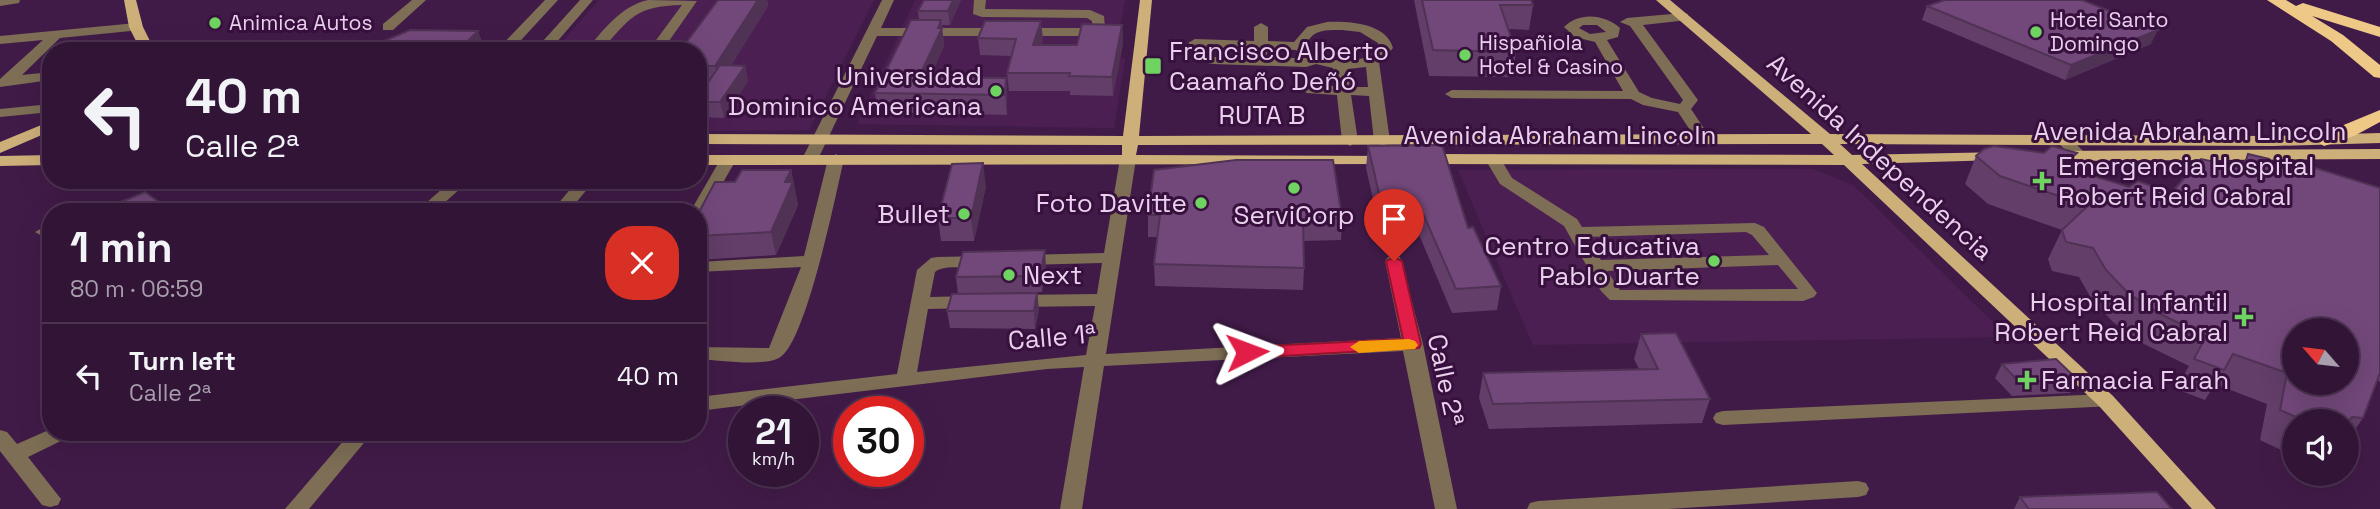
<!DOCTYPE html>
<html lang="en">
<head>
<meta charset="utf-8">
<style>
  :root { --surface:#311436; --page:#3d2142; --text:#f1f3f6; --muted:#a89ead; --line:#4c3351 }
  body { margin:0; font-family:"Space Grotesk",sans-serif; background:var(--page); color:var(--text); height:100vh; display:flex; flex-direction:column; font-size:26px; white-space:nowrap }
  * { box-sizing:border-box; margin:0 }
  p { font-size:23px; color:var(--muted) }
  .icon { flex:none; width:38px; height:38px; fill:none; stroke:currentColor; stroke-width:2; stroke-linecap:round; stroke-linejoin:round }
  .map { position:relative; flex:1; overflow:hidden }
  .drawer { position:absolute; left:42px; top:203px; width:665px; height:238px; display:flex; flex-direction:column; background:var(--surface); border-radius:28px; box-shadow:0 7px 28px #0002,0 0 0 2px var(--line) }
  .drawer>* { flex:none }
  .banner { position:absolute; left:42px; top:42px; width:665px; height:147px; border-radius:28px; box-shadow:0 7px 28px #0002,0 0 0 2px var(--line); background:#311436; color:var(--text); overflow:hidden }
  .needle { width:46px; rotate:298deg }
  .buttons { position:absolute; left:2282px; top:318px; display:grid; gap:14px }
  .buttons a { display:grid; place-items:center; width:77px; height:77px; border-radius:50%; background:var(--surface); box-shadow:0 7px 28px #0002,0 0 0 2px var(--line); font-size:35px }
  .speed { position:absolute; left:728px; top:396px; display:flex; gap:14px; font-size:35px; font-weight:700; text-align:center }
  .speed>* { display:grid; place-content:center; width:91px; height:91px; border-radius:50%; background:var(--surface); box-shadow:0 7px 28px #0002,0 0 0 2px var(--line); line-height:1 }
  .speed small { font-size:18px; font-weight:400 }
  .speed .limit { border:10px solid #d22; background:#fff; color:#111 }
  .pin { position:absolute; display:grid; place-items:center; width:60px; height:60px; color:#fff; margin:-72px -30px; border-radius:50% 50% 50% 0; rotate:-45deg; box-shadow:0 0 7px #0007 }
  .pin .icon { rotate:45deg }
  .me { position:absolute; width:77px; margin:-38px; rotate:87deg; stroke-linejoin:round; filter:drop-shadow(0 0 5px #0008) }
  .turn { display:flex; align-items:center; gap:24px; height:147px; padding:0 28px; font-size:32px }
  .turn .icon { width:91px; height:91px; stroke-width:2.5 }
  .turn b { display:block; font-size:49px; line-height:60px }
  .round { display:grid; place-items:center; flex:none; width:74px; height:74px; border-radius:28px; background:var(--page) }
  .summary { display:flex; align-items:center; justify-content:space-between; height:119px; padding:0 28px }
  h1 { font-size:42px; font-weight:600; line-height:52px }
  ul { padding:0; list-style:none }
  li { display:flex; align-items:center; gap:21px; height:105px; padding:0 28px; border-top:2px solid var(--line) }
  li div { flex:1 }
  li b { display:block; font-size:26px }
  li em { font-style:normal }
  .map>svg:first-child { display:block }
</style>
</head>
<body>
<div class="map">
<svg width="2380" height="509" viewBox="0 0 2380 509">
  <rect width="100%" height="100%" fill="#411b48"/>
  <g fill="#4c1f53">
    <polygon points="599,0 874,0 809,130 698,131 698,51 554,51"/>
    <polygon points="915,0 1125,0 1115,57 1125,58 1114,128 857,124"/>
    <polygon points="1813,169 1853,185 2008,337 1533,345 1458,170"/>
  </g>
  <g fill="none" stroke-linecap="round" stroke-linejoin="round">
    <g fill="#7d6e55" fill-rule="evenodd">
      <polygon points="0,0 20,0 19,3 0,6"/>
      <polygon points="412,0 426,0 393,30 383,30 383,24"/>
      <polygon points="545,0 558,0 511,51 496,51"/>
      <polygon points="580,0 593,0 549,51 534,51"/>
      <path d="M 648,0 L 697,1 L 662,51 L 648,51 L 682,5 C 635,6 630,18 601,51 L 586,51 C 603,30 621,6 648,0 Z"/>
      <polygon points="882,0 894,0 881,28 1082,28 1092,26 1092,21 1087,18 982,17 973,14 974,0 986,0 985,9 1090,10 1104,16 1105,28 1082,36 877,36 818,159 810,164 804,162 802,159"/>
      <path d="M 1683,13 L 1688,14 L 1688,20 L 1643,25 L 1698,100 L 1691,109 L 1711,139 L 1708,142 L 1698,142 L 1678,112 L 1643,105 L 1631,99 L 1452,98 L 1445,94 L 1452,90 L 1623,91 L 1595,42 L 1575,37 L 1564,27 C 1579,12 1604,14 1620,28 L 1618,37 L 1607,40 L 1639,92 L 1652,98 L 1680,104 L 1683,100 L 1630,26 L 1620,22 L 1627,18 ZM 1583,25 L 1597,25 L 1606,32 L 1590,34 L 1579,28 Z"/>
      <path d="M 1327,22 C 1349,21 1386,23 1393,48 L 1379,62 L 1390,141 L 1387,144 L 1382,146 L 1374,141 L 1369,96 L 1351,95 L 1358,141 L 1350,146 L 1342,141 L 1337,95 L 1307,93 L 1300,89 L 1307,85 L 1336,86 L 1333,68 L 1316,64 L 1306,67 L 1213,64 L 1208,63 L 1208,57 L 1256,57 L 1254,49 L 1195,47 L 1188,43 L 1195,39 L 1254,41 L 1254,27 L 1261,23 L 1268,27 L 1268,41 L 1294,42 L 1307,27 ZM 1342,30 L 1360,32 L 1378,43 L 1379,47 C 1360,68 1326,64 1307,45 C 1311,29 1328,30 1342,30 ZM 1268,49 L 1296,50 L 1305,58 L 1266,58 ZM 1366,67 L 1368,87 L 1350,87 L 1348,69 Z"/>
      <polygon points="136,23 143,27 141,30 60,38 22,75 51,72 51,80 0,87 0,79 43,40 0,44 0,36"/>
      <polygon points="51,104 51,112 0,117 0,109"/>
      <polygon points="2062,133 2067,135 2085,153 2087,156 2085,159 2073,159 2057,141 2054,138"/>
      <path d="M 836,154 L 844,159 C 836,193 806,344 779,358 C 761,367 719,360 698,359 L 698,347 L 769,348 L 801,267 L 698,272 L 698,262 L 804,256 L 828,159 Z"/>
      <path d="M 1128,154 L 1136,159 L 1106,354 L 1401,338 L 1385,261 L 1388,257 L 1400,257 L 1423,344 L 1457,509 L 1435,509 L 1403,351 L 1104,366 L 1082,509 L 1060,509 L 1084,367 L 1047,369 L 698,411 L 698,397 L 897,374 L 917,270 L 931,258 L 937,257 L 982,256 L 991,261 C 977,275 950,261 935,272 L 930,297 L 973,296 L 982,302 L 973,308 L 928,309 L 917,372 L 1086,355 L 1095,306 L 1015,307 L 1006,301 L 1015,295 L 1097,294 L 1102,263 L 1024,265 L 1015,260 L 1024,255 L 1104,253 L 1120,159 Z"/>
      <path d="M 1493,154 L 1499,156 L 1512,178 L 1577,219 L 1582,227 L 1755,223 L 1764,227 L 1817,293 L 1814,297 L 1803,301 L 1610,300 L 1601,291 L 1564,226 L 1500,184 L 1485,159 ZM 1746,232 L 1752,235 L 1769,255 L 1601,260 L 1587,237 ZM 1778,265 L 1798,289 L 1620,290 L 1607,271 Z"/>
      <polygon points="728,155 736,160 706,212 698,217 698,212 690,212 720,160"/>
      <polygon points="452,180 470,180 434,212 416,212"/>
      <polygon points="578,180 595,180 568,212 551,212"/>
      <polygon points="44,227 51,229 51,241 35,232"/>
      <polygon points="2106,394 2113,396 2116,401 2113,406 1723,425 1716,423 1713,418 1716,413 1723,411"/>
      <polygon points="51,429 51,432 72,432 69,437 28,457 61,499 58,505 50,507 42,505 0,451 0,430 7,432 17,444"/>
      <polygon points="351,432 373,432 309,509 285,509"/>
      <polygon points="1858,481 1866,483 1869,489 1866,495 1858,497 1668,509 1527,509 1530,503 1538,501"/>
    </g>
    <g fill="#cdaf79" fill-rule="evenodd">
      <polygon points="124,0 136,0 143,27 155,51 141,51 129,27"/>
      <polygon points="1140,0 1152,0 1139,136 1811,134 1656,0 1670,0 1830,134 2273,136 2380,133 2380,143 2273,146 1840,144 1852,155 2005,152 2007,155 2005,158 1999,160 1862,164 2113,396 2216,509 2192,509 2099,406 1844,165 1425,164 1417,159 1425,154 1834,155 1822,144 1138,145 1136,155 1396,156 1398,159 1396,162 1390,164 698,165 698,155 1122,155 1122,145 698,144 698,134 1123,136"/>
      <polygon points="51,121 51,131 0,153 0,142"/>
      <polygon points="2380,149 2380,159 2051,161 2043,156 2051,151"/>
      <polygon points="51,155 51,165 0,166 0,156"/>
    </g>
    <g fill="#edc886" fill-rule="evenodd">
      <polygon points="2267,0 2286,0 2296,6 2303,3 2380,27 2380,37 2312,16 2343,35 2380,65 2380,78 2374,77 2331,41"/>
      <polygon points="2380,110 2380,122 2354,136 2324,146 2315,140 2317,136"/>
    </g>
  </g>
  <g fill="#623e69">
    <polygon points="718,0 767,0 768,6 731,65 745,66 748,81 724,118 699,117 698,97 707,84 698,84 698,51"/>
    <polygon points="924,0 961,0 950,25 942,25 944,46 930,77 1006,78 1007,97 1007,115 878,112 875,93 919,20 918,11"/>
    <polygon points="1414,0 1531,0 1533,5 1529,30 1509,29 1516,52 1512,77 1429,76"/>
    <polygon points="1927,6 2151,44 2065,80 1922,20"/>
    <polygon points="1122,25 1123,43 1113,96 1070,95 1070,91 1009,91 1007,73 1011,56 980,55 978,38 1043,39 1041,45 1077,45"/>
    <polygon points="478,31 485,51 373,51 372,46"/>
    <polygon points="1368,146 1468,228 1501,286 1497,310 1452,313 1415,225 1379,225 1366,168"/>
    <polygon points="2248,154 2276,167 2302,171 2306,165 2380,188 2380,382 2377,380 2363,418 2347,441 2347,422 2294,422 2294,456 2260,440 2267,404 2215,384 2205,400 2176,389 2189,366 2144,344 2113,322 2092,300 2079,277 2052,271 2048,259 2062,230 1988,204 1965,184 1976,156 2072,163 2090,175 2129,187 2171,193 2241,167"/>
    <polygon points="791,170 798,205 776,255 698,260 698,214 735,182"/>
    <polygon points="986,186 974,241 941,241 938,218"/>
    <polygon points="1148,215 1342,218 1341,240 1304,241 1304,268 1303,290 1155,286 1154,264 1157,237 1148,237"/>
    <polygon points="1046,267 1042,292 958,294 956,277"/>
    <polygon points="1037,293 1039,310 1035,329 950,328 947,311"/>
    <polygon points="1641,334 1710,399 1702,423 1489,429 1479,398 1483,373 1639,369 1634,359"/>
    <polygon points="2002,364 2077,379 2070,393 2012,396 1995,378"/>
    <polygon points="2020,497 2172,509 2014,509"/>
  </g>
  <g fill="#503255">
    <polygon points="758,0 767,0 768,6 720,84 715,66"/>
    <polygon points="953,0 961,0 950,25 948,11"/>
    <polygon points="941,20 944,46 923,94 919,77"/>
    <polygon points="1041,21 1043,39 1035,63 1033,45"/>
    <polygon points="1122,25 1123,43 1113,96 1112,77"/>
    <polygon points="2158,30 2151,44 2065,80 2071,65"/>
    <polygon points="478,31 485,51 458,51"/>
    <polygon points="745,66 748,81 724,118 720,102"/>
    <polygon points="1006,78 1007,97 1007,115 1005,95"/>
    <polygon points="983,163 986,186 974,241 971,218"/>
    <polygon points="791,170 798,205 776,255 771,232 785,182"/>
    <polygon points="162,204 166,212 144,212"/>
    <polygon points="1045,250 1046,267 1042,292 1040,276"/>
    <polygon points="1037,293 1039,310 1035,329 1034,311"/>
  </g>
  <g fill="#72487a" stroke="#503255" stroke-width="2" fill-rule="evenodd">
    <polygon points="718,0 758,0 715,66 698,66 698,51 680,51"/>
    <polygon points="924,0 953,0 948,11 918,11"/>
    <polygon points="1422,0 1531,0 1533,5 1500,5 1516,52 1433,50"/>
    <polygon points="1945,0 2082,0 2158,30 2071,65 1927,6"/>
    <polygon points="911,20 941,20 938,28 942,28 919,77 1006,78 1005,95 875,93"/>
    <polygon points="985,21 1041,21 1033,45 1077,45 1082,24 1122,25 1112,77 1069,76 1070,73 1007,73 1016,39 978,38"/>
    <polygon points="410,30 478,31 458,51 383,51 372,46"/>
    <polygon points="720,65 745,66 720,102 698,102 698,97"/>
    <polygon points="1442,145 1468,228 1473,227 1501,286 1456,289 1418,202 1381,202 1368,146"/>
    <path d="M 1994,146 L 2044,153 L 2052,146 L 2077,153 L 2068,161 L 2088,168 L 2090,175 L 2129,187 L 2138,181 L 2171,193 L 2201,159 L 2244,168 L 2248,154 L 2269,159 L 2276,167 L 2306,172 L 2306,165 L 2380,188 L 2380,373 L 2363,418 L 2352,417 L 2347,424 L 2347,422 L 2308,422 L 2280,410 L 2287,373 L 2233,354 L 2224,370 L 2194,359 L 2206,336 L 2160,314 L 2128,293 L 2106,270 L 2093,248 L 2066,242 L 2062,230 L 2088,206 L 2000,176 L 1976,156 L 1984,149 ZM 2294,331 L 2347,331 L 2347,383 L 2294,383 Z"/>
    <polygon points="1236,160 1333,160 1342,218 1303,219 1304,268 1154,264 1160,215 1148,215 1154,170"/>
    <polygon points="983,163 971,218 938,218 952,164"/>
    <polygon points="742,170 791,170 785,182 793,182 771,232 698,236 698,214 715,182 735,182"/>
    <polygon points="145,192 162,204 144,212 108,212 103,209"/>
    <polygon points="1045,250 1040,276 956,277 963,252"/>
    <polygon points="1037,293 1034,311 947,311 952,294"/>
    <polygon points="1676,333 1710,399 1493,404 1483,373 1658,369 1641,334"/>
    <polygon points="2056,359 2077,379 2019,382 2002,364"/>
    <polygon points="2157,492 2172,509 2029,509 2020,497"/>
  </g>
  <polygon fill="#e11d48" stroke="#92132f" stroke-width="2" points="1394,257 1402,261 1421,344 1419,348 1247,358 1238,352 1247,347 1403,339 1386,261"/>
  <polygon fill="#f59e0b" points="1409,339 1415,341 1418,345 1415,349 1359,353 1350,347 1359,341"/>
  <g fill="#6ed360" stroke="#37103d" stroke-width="2.5">
    <circle cx="215" cy="23" r="7"/>
    <circle cx="2036" cy="32" r="7"/>
    <circle cx="1465" cy="55" r="7"/>
    <rect x="1144" y="57" width="18" height="18" rx="3.5"/>
    <circle cx="996" cy="91" r="7"/>
    <path d="M2038.5 170.5h7v7h7v7h-7v7h-7v-7h-7v-7h7z"/>
    <circle cx="1294" cy="188" r="7"/>
    <circle cx="1201" cy="203" r="7"/>
    <circle cx="964" cy="214" r="7"/>
    <circle cx="1714" cy="261" r="7"/>
    <circle cx="1009" cy="275" r="7"/>
    <path d="M2240.5 306.5h7v7h7v7h-7v7h-7v-7h-7v-7h7z"/>
    <path d="M2023.5 369.5h7v7h7v7h-7v7h-7v-7h-7v-7h7z"/>
  </g>
  <g text-anchor="middle" stroke-width="6" stroke-linejoin="round" paint-order="stroke">
    <g font-size="21" fill="#e9d1ed" stroke="#37103d" text-anchor="start">
      <text x="2050" y="27">Hotel Santo<tspan x="2050" dy="24">Domingo</tspan></text>
      <text x="229" y="30">Animica Autos</text>
      <text x="1479" y="50">Hispañiola<tspan x="1479" dy="24">Hotel &amp; Casino</tspan></text>
    </g>
    <g font-size="26" fill="#e9d1ed" stroke="#37103d" text-anchor="end">
      <text x="1169" y="60" text-anchor="start">Francisco Alberto<tspan x="1169" dy="30">Caamaño Deñó</tspan></text>
      <text x="982" y="85">Universidad<tspan x="982" dy="30">Dominico Americana</tspan></text>
      <text x="2058" y="175" text-anchor="start">Emergencia Hospital<tspan x="2058" dy="30">Robert Reid Cabral</tspan></text>
      <text x="1187" y="212">Foto Davitte</text>
      <text x="950" y="223">Bullet</text>
      <text x="1294" y="224" text-anchor="middle">ServiCorp</text>
      <text x="1700" y="255">Centro Educativa<tspan x="1700" dy="30">Pablo Duarte</tspan></text>
      <text x="1023" y="284" text-anchor="start">Next</text>
      <text x="2228" y="311">Hospital Infantil<tspan x="2228" dy="30">Robert Reid Cabral</tspan></text>
      <text x="2041" y="389" text-anchor="start">Farmacia Farah</text>
    </g>
    <g font-size="26" fill="#e9d1ed" stroke="#37103d">
      <text x="1262" y="124">RUTA B</text>
      <text x="2190" y="140">Avenida Abraham Lincoln</text>
      <text x="1560" y="144">Avenida Abraham Lincoln</text>
      <text transform="translate(1880 157) rotate(42)" y="9">Avenida Independencia</text>
      <text transform="translate(1052 337) rotate(-5)" y="9">Calle 1ª</text>
      <text transform="translate(1446 380) rotate(78)" y="9">Calle 2ª</text>
    </g>
  </g>
</svg>
<div class="buttons">
<a><svg class="needle" viewBox="-14 -14 28 28"><path d="M0-13l5 13h-10z" fill="#e53935"/><path d="M0 13l5-13h-10z" fill="#a89ead"/></svg></a>
<a><svg class="icon" aria-label="sound" viewBox="0 0 24 24"><path d="M4 9h4l5-4v14l-5-4H4zM17 9q2 3 0 6"/></svg></a>
</div>
<div class="speed"><div>21<small>km/h</small></div><div class="limit">30</div></div>
<div class="pin" style="left:1394px;top:261px;background:#d93025"><svg class="icon" aria-label="arrive" viewBox="0 0 24 24"><path d="M6 21V4h12l-3 4 3 4H6"/></svg></div>
<svg class="me" style="left:1247px;top:352px" viewBox="-20 -20 40 40"><path d="M0-17L14 15 0 8-14 15z" fill="#e11d48" stroke="#fff" stroke-width="4"/></svg>
<div class="banner">
<div class="turn"><svg class="icon" aria-label="left" viewBox="0 0 24 24"><path d="M17 20v-9H6M10 6l-5 5 5 5"/></svg><div><b>40 m</b>Calle 2ª</div></div>
</div>
<section class="drawer">
<div class="summary"><div><h1>1 min</h1><p>80 m · 06:59</p></div><a class="round" style="background:#d93025;color:#fff"><svg class="icon" aria-label="close" viewBox="0 0 24 24"><path d="M6 6l12 12M18 6L6 18"/></svg></a></div>
<ul>
<li><svg class="icon" aria-label="left" viewBox="0 0 24 24"><path d="M17 20v-9H6M10 6l-5 5 5 5"/></svg><div><b>Turn left</b><p>Calle 2ª</p></div><em>40 m</em></li>
</ul>
</section>
</div>
</body>
</html>
